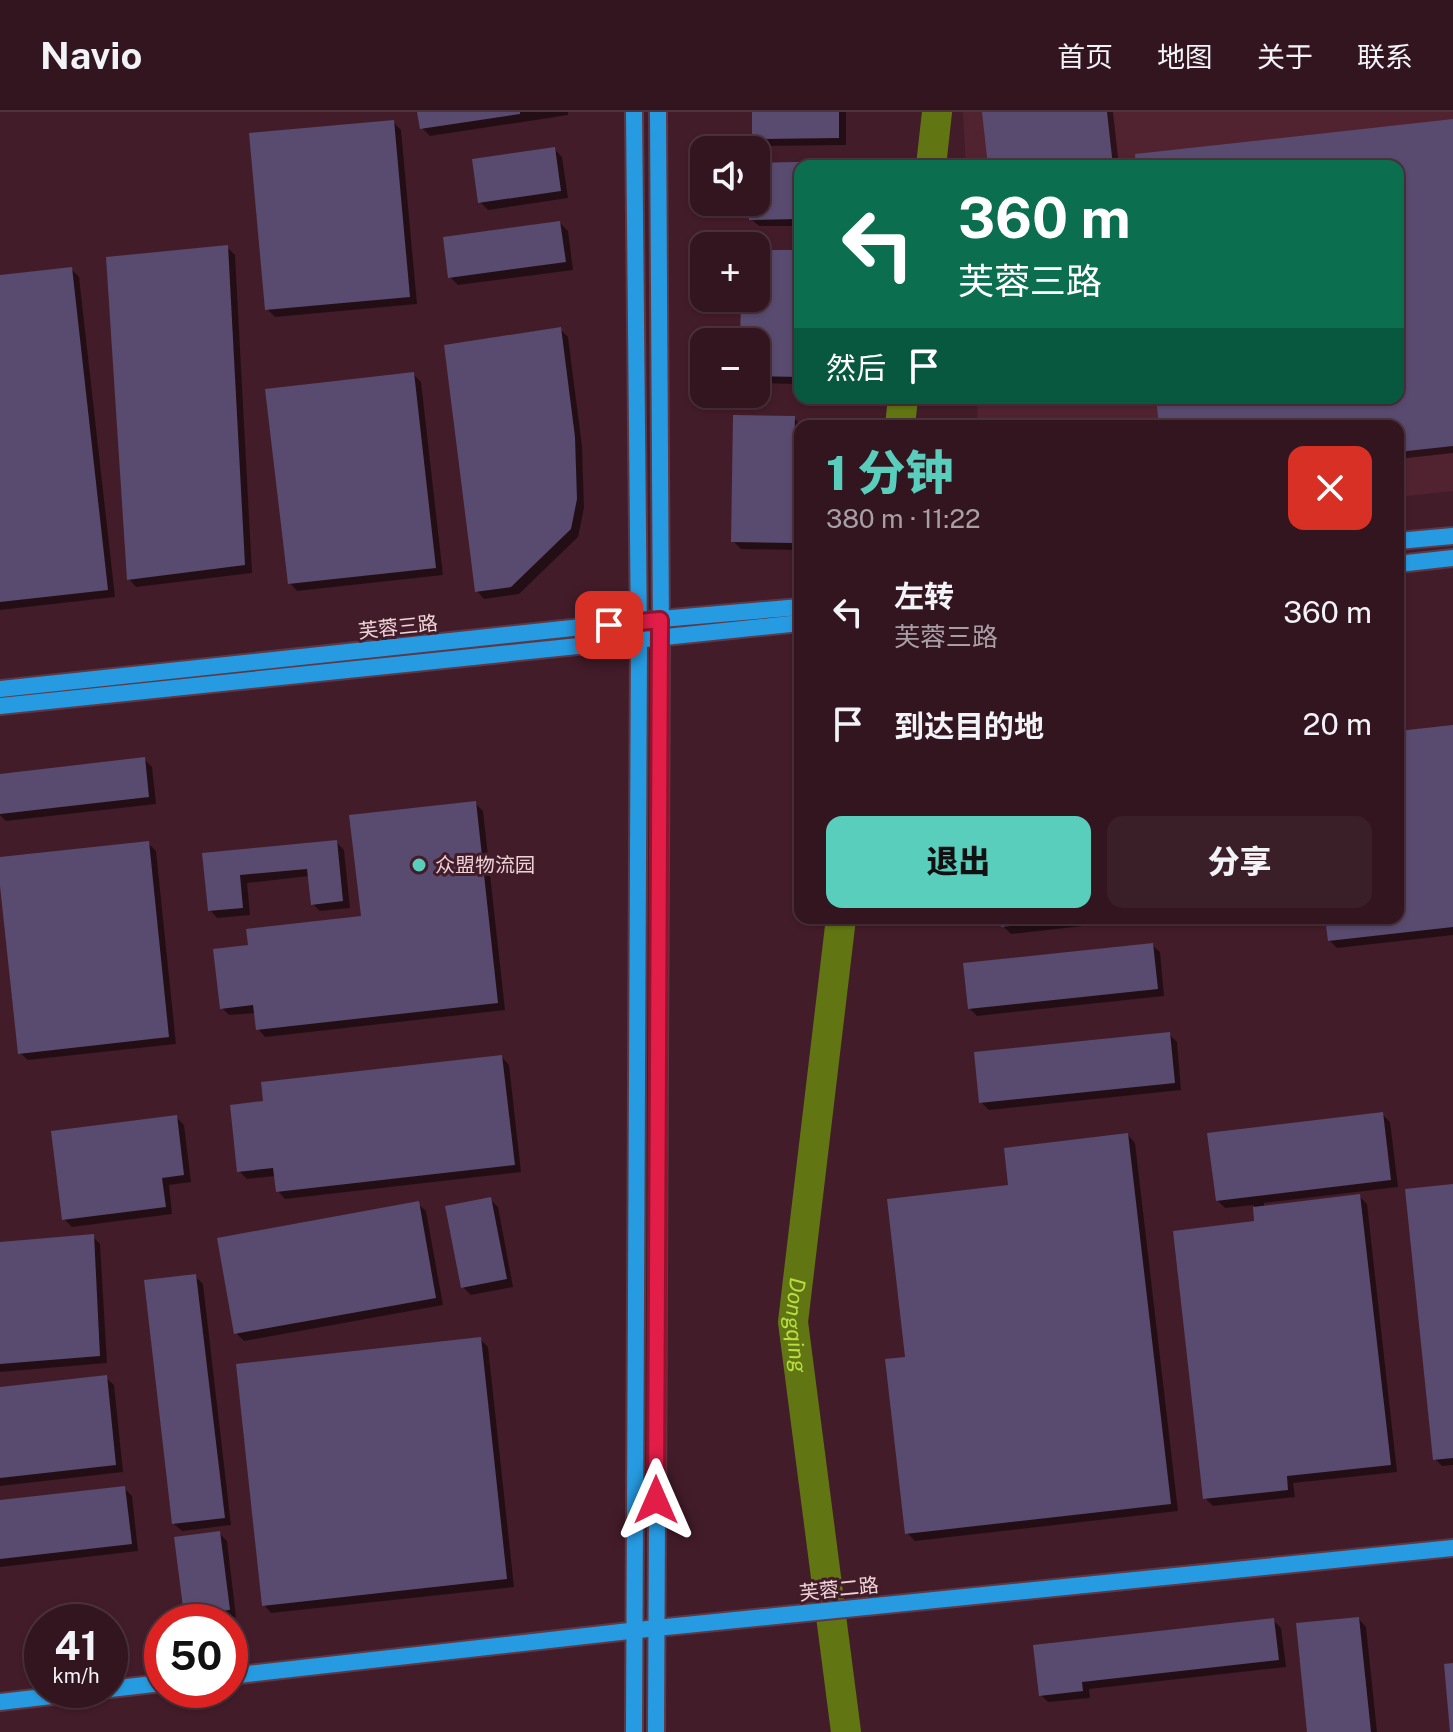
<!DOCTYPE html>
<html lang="zh">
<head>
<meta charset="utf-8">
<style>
  :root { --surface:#32151f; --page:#3a1e28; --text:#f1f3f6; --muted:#a89fa4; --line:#4d343d; --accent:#5acebd }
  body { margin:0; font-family:"Public Sans","Noto Sans SC",sans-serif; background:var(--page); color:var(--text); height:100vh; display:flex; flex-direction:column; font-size:30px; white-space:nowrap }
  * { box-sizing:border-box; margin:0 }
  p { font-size:26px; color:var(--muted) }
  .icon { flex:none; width:44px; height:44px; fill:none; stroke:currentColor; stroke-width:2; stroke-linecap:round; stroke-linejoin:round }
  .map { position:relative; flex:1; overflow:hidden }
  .details { position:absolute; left:794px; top:308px; width:610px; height:504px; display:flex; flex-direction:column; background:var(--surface); border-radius:16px; box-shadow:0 2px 6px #0004,0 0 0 2px var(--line) }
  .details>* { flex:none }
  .hud { position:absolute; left:794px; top:48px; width:610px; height:244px; border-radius:16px; box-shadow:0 2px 6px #0004,0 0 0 2px var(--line); background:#0b6e4f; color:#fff; overflow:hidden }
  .tools { position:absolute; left:690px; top:24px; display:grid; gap:16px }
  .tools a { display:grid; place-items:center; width:80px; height:80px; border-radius:16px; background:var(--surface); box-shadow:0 2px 6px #0004,0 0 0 2px var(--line); font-size:40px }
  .speed { position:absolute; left:24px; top:1492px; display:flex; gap:16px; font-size:40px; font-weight:700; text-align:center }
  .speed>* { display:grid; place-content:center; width:104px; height:104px; border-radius:50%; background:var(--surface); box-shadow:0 2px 6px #0004,0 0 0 2px var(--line); line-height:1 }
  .speed small { font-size:20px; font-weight:400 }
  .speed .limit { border:12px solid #d22; background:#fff; color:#111 }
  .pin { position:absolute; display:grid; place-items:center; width:68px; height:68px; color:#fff; margin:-34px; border-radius:16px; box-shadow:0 4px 12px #0006 }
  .me { position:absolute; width:88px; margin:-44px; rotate:0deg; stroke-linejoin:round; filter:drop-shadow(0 0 6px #0008) }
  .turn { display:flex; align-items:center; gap:28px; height:168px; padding:0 32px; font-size:36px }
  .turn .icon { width:104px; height:104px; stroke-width:2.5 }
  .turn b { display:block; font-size:56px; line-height:68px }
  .then { display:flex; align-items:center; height:76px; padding:0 32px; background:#0003; gap:16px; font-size:30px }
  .round { display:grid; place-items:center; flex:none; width:84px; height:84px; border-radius:16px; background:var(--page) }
  .headline { display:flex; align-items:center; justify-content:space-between; height:136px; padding:0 32px }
  h1 { font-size:48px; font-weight:800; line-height:60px; color:var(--accent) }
  .cta { display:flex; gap:16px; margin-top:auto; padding:16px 32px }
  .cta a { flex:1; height:92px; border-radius:16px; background:var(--accent); color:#111; font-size:32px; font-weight:800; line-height:92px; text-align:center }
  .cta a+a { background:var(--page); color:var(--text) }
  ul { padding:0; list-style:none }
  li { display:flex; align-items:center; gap:24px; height:112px; padding:0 32px }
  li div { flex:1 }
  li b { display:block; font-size:30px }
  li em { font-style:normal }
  header { display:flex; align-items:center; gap:48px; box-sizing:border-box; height:112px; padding:0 40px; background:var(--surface); border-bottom:2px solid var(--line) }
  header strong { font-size:38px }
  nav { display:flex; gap:44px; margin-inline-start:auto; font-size:28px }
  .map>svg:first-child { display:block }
</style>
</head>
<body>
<header>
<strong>Navio</strong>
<nav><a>首页</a><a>地图</a><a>关于</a><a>联系</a></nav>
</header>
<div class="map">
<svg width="1453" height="1620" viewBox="0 0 1453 1620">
  <rect width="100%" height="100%" fill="#431c29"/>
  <polygon fill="#512331" points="963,0 1453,0 1453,379 1398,385 1398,314 978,314 977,286 1398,286 1398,54 966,54"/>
  <g fill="#0007">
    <polygon points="419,0 568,0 568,3 430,24 422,16"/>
    <polygon points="754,0 846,0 846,33 762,34 754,26"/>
    <polygon points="984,0 1113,0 1119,54 990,54"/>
    <polygon points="1453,9 1453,341 1398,347 1398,314 1161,314 1158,286 1398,286 1398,54 1138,54"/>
    <polygon points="393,10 401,18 417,192 275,205 267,197"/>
    <polygon points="554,37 562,45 568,86 488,98 480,90"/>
    <polygon points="838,51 841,54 800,54 800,114 759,114 751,107 751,90 756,90 756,53"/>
    <polygon points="560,111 568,119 573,158 458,173 450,165"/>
    <polygon points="227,135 235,143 252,461 136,475 129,467"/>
    <polygon points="756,140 800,140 800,272 756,271 756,230 742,230 743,186 756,186"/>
    <polygon points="71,157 79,165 115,485 0,498 0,165"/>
    <polygon points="560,217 568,225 582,334 584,396 578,425 519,482 484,487 477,479"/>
    <polygon points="413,262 421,270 443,463 297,479 290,471"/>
    <polygon points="794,306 801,314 800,314 799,438 741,437 733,429"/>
    <polygon points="1453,615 1453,823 1337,836 1329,828 1327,806 1398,806 1398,621"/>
    <polygon points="144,647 152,655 156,692 6,709 0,703 0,664"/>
    <polygon points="475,691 483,699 505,898 265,925 258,917 256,901 229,903 222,896 250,835 363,805"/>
    <polygon points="336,730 344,738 350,796 320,799 313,792 310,764 247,771 250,803 217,806 210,798 204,743"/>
    <polygon points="148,731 156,739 176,932 28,948 20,941 0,747"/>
    <polygon points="1002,806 1154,806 1011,822 1003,814"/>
    <polygon points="1152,833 1160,840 1164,884 977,904 970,897"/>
    <polygon points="1169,922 1177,930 1181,978 989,998 981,990"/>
    <polygon points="502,945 509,953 521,1060 285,1087 278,1079 276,1064 247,1067 239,1059 266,991"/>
    <polygon points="1382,1002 1390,1010 1398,1075 1264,1091 1264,1095 1359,1084 1367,1092 1397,1360 1293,1371 1295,1385 1213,1394 1205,1386 1257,1111 1254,1093 1225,1096 1217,1088"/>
    <polygon points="176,1005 184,1013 191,1070 169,1073 172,1102 72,1115 64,1107"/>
    <polygon points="1128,1023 1135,1031 1178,1399 915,1429 907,1421 908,1247 1010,1075"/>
    <polygon points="1453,1074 1453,1353 1442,1354 1435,1347"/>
    <polygon points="490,1087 498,1095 513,1175 471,1183 463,1175"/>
    <polygon points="418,1092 426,1099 443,1193 244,1229 236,1221"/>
    <polygon points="93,1125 100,1132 107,1251 0,1260 0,1132"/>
    <polygon points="195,1164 203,1172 231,1413 182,1419 174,1412"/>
    <polygon points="480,1227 488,1235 514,1475 271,1501 264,1493"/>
    <polygon points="106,1266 114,1273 123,1360 0,1374 0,1277"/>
    <polygon points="124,1376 132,1384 138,1439 0,1455 0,1390"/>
    <polygon points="219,1421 227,1429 236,1505 193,1510 186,1502"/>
    <polygon points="1359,1507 1366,1515 1377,1620 1309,1620"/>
    <polygon points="1273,1508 1281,1516 1286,1555 1089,1577 1090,1586 1048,1590 1041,1583"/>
  </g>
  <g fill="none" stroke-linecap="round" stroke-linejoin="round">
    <g stroke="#617613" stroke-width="30">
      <polyline points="931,54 937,0"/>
      <polyline points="900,314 903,286"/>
      <path id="s1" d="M 841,806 L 793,1210 L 846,1620"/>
    </g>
  </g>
  <g fill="#594a6f">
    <polygon points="417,0 520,0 520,2 420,17"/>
    <polygon points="752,0 839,0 839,26 752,27"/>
    <polygon points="982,0 1107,0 1113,54 988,54"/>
    <polygon points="1453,7 1453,334 1398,340 1398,314 1159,314 1156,286 1398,286 1398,54 1136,54 1135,42"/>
    <polygon points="394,8 410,185 265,198 249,21"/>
    <polygon points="555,35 561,79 478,91 472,47"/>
    <polygon points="839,49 839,54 800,54 800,107 749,108 749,90 756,90 756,51"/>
    <polygon points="560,109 566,150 448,166 443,125"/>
    <polygon points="228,133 245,453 127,468 106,145"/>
    <polygon points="756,138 800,138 800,265 756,264 756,230 740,230 741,186 756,186"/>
    <polygon points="72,155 108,478 0,490 0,163"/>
    <polygon points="561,215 575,325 577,387 571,417 511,475 475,480 444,233"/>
    <polygon points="414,260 436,456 288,472 265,277"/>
    <polygon points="733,303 795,304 792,431 731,430"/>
    <polygon points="1453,613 1453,815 1328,829 1325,806 1398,806 1398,619"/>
    <polygon points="145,645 149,685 0,702 0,662"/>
    <polygon points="476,689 498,891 256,918 253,893 220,897 213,837 248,833 246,817 361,804 349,703"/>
    <polygon points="337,728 343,789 311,793 307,757 240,763 243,796 208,799 202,741"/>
    <polygon points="149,729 169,925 18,942 0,774 0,745"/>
    <polygon points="1000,806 1064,806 1064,808 1001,815"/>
    <polygon points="1153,831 1158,877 968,897 963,851"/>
    <polygon points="1170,920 1175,971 979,991 974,940"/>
    <polygon points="502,943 515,1053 276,1080 273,1056 237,1060 230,993 263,989 261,970"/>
    <polygon points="1383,1000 1391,1068 1216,1089 1207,1021"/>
    <polygon points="177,1003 184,1063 162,1066 166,1095 62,1108 51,1019"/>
    <polygon points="1128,1021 1171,1392 905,1422 885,1247 905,1245 887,1087 1008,1073 1004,1036"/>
    <polygon points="1453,1072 1453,1346 1433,1348 1405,1077"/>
    <polygon points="1360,1082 1391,1353 1287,1364 1288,1378 1203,1387 1173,1119 1254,1109 1253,1095"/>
    <polygon points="491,1085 507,1167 461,1176 445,1094"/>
    <polygon points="419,1089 436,1186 234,1222 217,1126"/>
    <polygon points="94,1122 100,1244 0,1252 0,1130"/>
    <polygon points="196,1162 225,1406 172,1412 144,1168"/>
    <polygon points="481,1225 507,1467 262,1494 236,1252"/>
    <polygon points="107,1263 116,1353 0,1366 0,1275"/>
    <polygon points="125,1374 132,1432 0,1447 0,1388"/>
    <polygon points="220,1419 230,1498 184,1503 174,1425"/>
    <polygon points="1359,1505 1371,1620 1307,1620 1296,1511"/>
    <polygon points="1274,1506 1279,1548 1082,1570 1083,1579 1039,1584 1033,1533"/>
    <polygon points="1453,1551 1453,1620 1450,1620 1444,1552"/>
  </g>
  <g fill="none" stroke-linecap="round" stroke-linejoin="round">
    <defs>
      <g id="secondary">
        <polyline points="634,0 639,528 634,1620"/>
        <polyline points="1398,429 1453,424"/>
        <polyline points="1398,452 1453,446"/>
        <polyline points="0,577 638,509 800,495"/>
        <polyline points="0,594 800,511"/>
        <polyline points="230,1564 656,1516 1453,1436"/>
        <polyline points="110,1577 162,1571"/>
        <polyline points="0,1590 103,1578"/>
        <polyline points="656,1620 661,526 658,0"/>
      </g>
    </defs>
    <use href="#secondary" stroke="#5e3945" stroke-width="20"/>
    <use href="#secondary" stroke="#279be2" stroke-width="16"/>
  </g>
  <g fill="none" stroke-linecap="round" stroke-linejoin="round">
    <defs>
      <polyline id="route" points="609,513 660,508 656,1388"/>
    </defs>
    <use href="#route" stroke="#92132f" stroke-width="20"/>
    <use href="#route" stroke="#e11d48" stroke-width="14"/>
  </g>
  <circle fill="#5acebd" stroke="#431c29" stroke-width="3" cx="419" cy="753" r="8"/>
  <g text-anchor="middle" stroke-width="6" stroke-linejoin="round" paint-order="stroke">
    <g font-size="20" fill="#ecd1d7" stroke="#431c29">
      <text transform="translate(398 515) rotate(-6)" y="7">芙蓉三路</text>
      <text transform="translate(839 1477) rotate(-6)" y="7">芙蓉二路</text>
    </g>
    <g font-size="20" fill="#ecd1d7" stroke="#431c29" text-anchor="start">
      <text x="435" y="760">众盟物流园</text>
    </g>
    <g font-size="22" font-style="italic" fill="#b9de41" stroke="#431c29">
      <text dy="8" stroke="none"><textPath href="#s1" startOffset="410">Dongqing</textPath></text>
    </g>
  </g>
</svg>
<div class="tools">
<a><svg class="icon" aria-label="sound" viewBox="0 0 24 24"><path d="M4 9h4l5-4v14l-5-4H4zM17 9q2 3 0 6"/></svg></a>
<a>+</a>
<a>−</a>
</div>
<div class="speed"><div>41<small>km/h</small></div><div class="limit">50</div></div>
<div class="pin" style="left:609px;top:513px;background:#d93025"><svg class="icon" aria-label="arrive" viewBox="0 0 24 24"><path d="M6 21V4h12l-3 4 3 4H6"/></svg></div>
<svg class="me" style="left:656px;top:1388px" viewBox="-20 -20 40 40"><path d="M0-17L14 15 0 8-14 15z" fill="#e11d48" stroke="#fff" stroke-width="4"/></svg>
<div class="hud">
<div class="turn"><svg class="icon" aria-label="left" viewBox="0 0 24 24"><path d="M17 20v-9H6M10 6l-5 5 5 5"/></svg><div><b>360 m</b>芙蓉三路</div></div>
<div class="then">然后<svg class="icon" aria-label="arrive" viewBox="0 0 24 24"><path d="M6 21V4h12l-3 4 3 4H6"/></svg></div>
</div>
<section class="details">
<div class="headline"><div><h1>1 分钟</h1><p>380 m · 11:22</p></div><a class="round" style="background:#d93025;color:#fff"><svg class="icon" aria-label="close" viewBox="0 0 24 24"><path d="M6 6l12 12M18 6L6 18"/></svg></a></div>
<ul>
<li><svg class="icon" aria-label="left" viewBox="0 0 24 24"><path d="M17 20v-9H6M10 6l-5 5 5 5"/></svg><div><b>左转</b><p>芙蓉三路</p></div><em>360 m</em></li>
<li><svg class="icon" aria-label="arrive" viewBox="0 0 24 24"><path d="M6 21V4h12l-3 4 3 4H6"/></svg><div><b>到达目的地</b></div><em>20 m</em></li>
</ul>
<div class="cta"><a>退出</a><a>分享</a></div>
</section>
</div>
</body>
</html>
